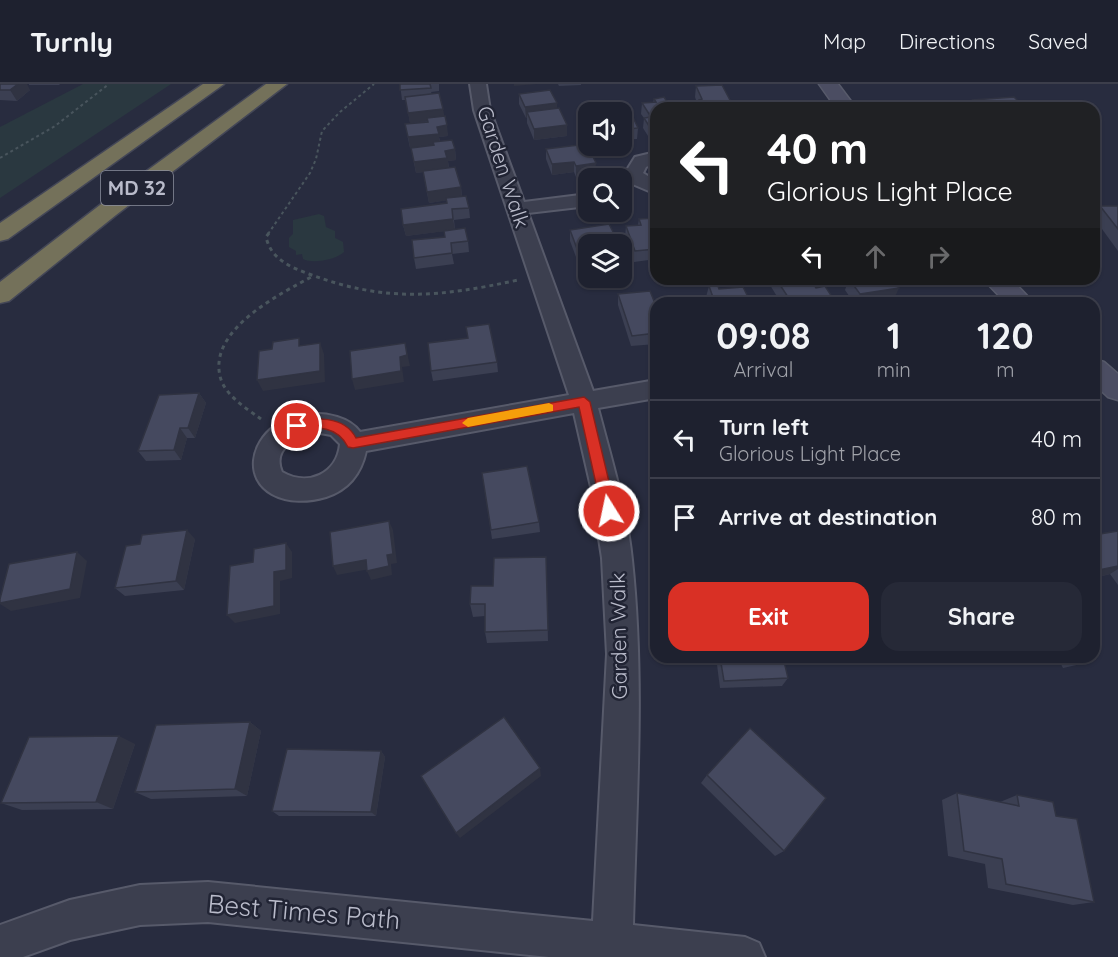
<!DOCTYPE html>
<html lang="en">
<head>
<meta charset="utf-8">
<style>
  :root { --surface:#1e212f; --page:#262937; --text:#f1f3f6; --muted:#a1a3aa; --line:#3c3e4b; --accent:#d93025 }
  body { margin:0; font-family:Quicksand,sans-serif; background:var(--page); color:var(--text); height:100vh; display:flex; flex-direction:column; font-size:22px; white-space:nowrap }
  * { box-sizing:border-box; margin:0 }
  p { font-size:20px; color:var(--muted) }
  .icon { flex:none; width:33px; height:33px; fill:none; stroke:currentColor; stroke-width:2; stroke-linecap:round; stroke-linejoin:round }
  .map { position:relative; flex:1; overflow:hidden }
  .drawer { position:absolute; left:650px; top:213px; width:450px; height:366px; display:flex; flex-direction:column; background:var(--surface); border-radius:18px; box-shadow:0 2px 4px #0004,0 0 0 2px var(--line) }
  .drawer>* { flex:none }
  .top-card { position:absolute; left:650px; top:18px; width:450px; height:183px; border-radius:18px; box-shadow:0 2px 4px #0004,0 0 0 2px var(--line); background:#202124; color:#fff; overflow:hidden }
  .tools { position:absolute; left:578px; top:18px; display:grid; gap:12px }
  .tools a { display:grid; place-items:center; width:54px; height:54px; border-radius:12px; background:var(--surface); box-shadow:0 2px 4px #0004,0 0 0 2px var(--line); font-size:30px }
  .pin { position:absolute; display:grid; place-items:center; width:51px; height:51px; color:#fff; margin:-26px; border:3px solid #fff; border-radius:50%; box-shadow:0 2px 6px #0007 }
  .me { position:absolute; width:66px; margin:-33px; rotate:350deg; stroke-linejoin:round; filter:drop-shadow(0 0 4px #0008) }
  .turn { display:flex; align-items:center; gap:21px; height:126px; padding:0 18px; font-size:27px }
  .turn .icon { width:78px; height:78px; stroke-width:2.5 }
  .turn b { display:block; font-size:42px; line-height:51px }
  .lanes { display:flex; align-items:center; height:57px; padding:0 18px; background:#0003; justify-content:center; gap:30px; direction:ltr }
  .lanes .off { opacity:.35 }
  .eta { display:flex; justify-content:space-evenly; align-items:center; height:102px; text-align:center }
  .eta b { font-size:36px; font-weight:700; line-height:42px }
  .primary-button { display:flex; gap:12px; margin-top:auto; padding:12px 18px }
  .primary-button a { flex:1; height:69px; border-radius:18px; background:var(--accent); color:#fff; font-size:24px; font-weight:700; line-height:69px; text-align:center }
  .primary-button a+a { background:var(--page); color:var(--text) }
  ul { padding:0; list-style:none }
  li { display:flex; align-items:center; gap:18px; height:78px; padding:0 18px; border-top:2px solid var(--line) }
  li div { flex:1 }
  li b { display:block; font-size:22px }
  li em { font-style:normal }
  header { display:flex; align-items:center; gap:36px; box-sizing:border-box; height:84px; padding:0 30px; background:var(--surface); border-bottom:2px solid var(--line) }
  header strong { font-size:28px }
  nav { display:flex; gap:33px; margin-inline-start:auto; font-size:21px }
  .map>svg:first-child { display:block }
</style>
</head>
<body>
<header>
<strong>Turnly</strong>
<nav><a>Map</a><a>Directions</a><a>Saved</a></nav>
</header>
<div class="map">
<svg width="1118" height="873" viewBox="0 0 1118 873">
  <rect width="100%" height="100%" fill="#282c3f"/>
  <g fill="#2a3840">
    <polygon points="83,0 171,0 0,114 0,43"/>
    <path d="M 319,130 L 324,132 L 326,143 L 335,147 L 335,154 L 343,158 L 344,168 C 336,176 312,180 303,175 L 302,170 L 296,171 L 296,167 L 289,163 L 289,154 L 293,150 L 293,136 Z"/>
  </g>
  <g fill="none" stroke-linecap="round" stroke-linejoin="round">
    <defs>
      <g id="street">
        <path d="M 470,0 L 486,0 L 490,26 L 524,118 L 588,110 L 588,122 L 528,129 L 593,307 L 656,296 L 656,314 L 598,324 C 611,374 627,425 632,476 C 645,597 636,720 633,841 L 745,853 L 759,859 L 765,873 L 549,873 L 208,838 L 140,841 L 70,856 L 23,873 L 0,873 L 0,841 L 70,816 L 140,801 L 208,798 L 593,837 L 607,570 L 602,474 L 591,403 L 574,329 L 366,367 C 361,390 348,406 326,413 C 309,418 288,419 272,410 C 244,394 251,359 275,342 C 293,329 317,327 337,333 C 347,336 354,340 360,348 L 569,311 L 474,26 ZM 320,349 L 331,351 L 340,360 C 337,390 308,403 282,388 C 271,363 300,350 320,349 Z"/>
        <polygon points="656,68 656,79 646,83 643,89 656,97 656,110 630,99 625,89 635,73"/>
      </g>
      <g id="secondary">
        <polygon points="819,0 838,0 856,24 836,24"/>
        <polygon points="983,195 1011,195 1034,219 1006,219"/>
        <polygon points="1094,275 1104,278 1118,290 1118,316 1108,313 1094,300"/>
      </g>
      <g id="highway">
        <polygon points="203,0 224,0 8,155 0,157 0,139"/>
        <polygon points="266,0 287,0 116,131 9,217 0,219 0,198 100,121"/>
      </g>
    </defs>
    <use href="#street" stroke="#575a6a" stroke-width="4"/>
    <use href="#secondary" stroke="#575a6a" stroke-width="3"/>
    <use href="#highway" stroke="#444757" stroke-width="3"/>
    <g stroke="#49555d" stroke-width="2" stroke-dasharray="3 3" stroke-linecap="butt">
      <polyline points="0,74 55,42 109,0"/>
      <polyline points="268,150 310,89 316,75 322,47 340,28 374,0"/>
    </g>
    <g stroke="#49555d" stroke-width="3" stroke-dasharray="4 4" stroke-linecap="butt">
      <path d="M 269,149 L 266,153 C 271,175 290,183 309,190 C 386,219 440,213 518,196"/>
      <path d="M 261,335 C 246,324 224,311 220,292 C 209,245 280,210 313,192"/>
    </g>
    <use href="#street" fill="#3c3f4f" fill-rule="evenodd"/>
    <use href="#secondary" fill="#4b4d62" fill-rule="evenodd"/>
    <use href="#highway" fill="#74715a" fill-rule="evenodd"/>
  </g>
  <g fill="#3b3f52">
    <polygon points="0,0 30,6 17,17 0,16"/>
    <polygon points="29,0 60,0 59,1 29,1"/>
    <polygon points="400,0 439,0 439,7 431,8 432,10 444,32 448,52 439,53 440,57 455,65 456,76 448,77 449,84 461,103 462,112 469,124 470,134 454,136 455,146 468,157 469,168 452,170 454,180 416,185 414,174 445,153 444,147 406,152 403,141 447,119 447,116 429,119 423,88 416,89 411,64 434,61 410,64 405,40 428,37 410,39 406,16 402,16"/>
    <polygon points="558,0 581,0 581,1 559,2"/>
    <polygon points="696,2 731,18 729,24 698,24 698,22 695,13"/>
    <polygon points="519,10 557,25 567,41 567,52 534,56 527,39 527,34 526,34 519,20"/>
    <polygon points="654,15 671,24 656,24 656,52 648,52 643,44 644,34 641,30 642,19 653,18"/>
    <polygon points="973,16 1021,20 1034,24 969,24"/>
    <polygon points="621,28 638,44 637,55 621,56"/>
    <polygon points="587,60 595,90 576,93 574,88 552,91 546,75 546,65"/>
    <polygon points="1100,122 1118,122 1118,167 1094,134 1094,131"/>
    <polygon points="656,134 656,175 634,178 625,153 626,142 638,141 639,135"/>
    <polygon points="570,146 588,160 588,179 579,181 570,157"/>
    <polygon points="772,195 810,195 816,204 836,219 781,219 770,201"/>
    <polygon points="844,195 892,195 894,215 868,219 854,219 845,206 847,200"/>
    <polygon points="709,202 719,205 760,219 708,219 706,213"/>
    <polygon points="618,210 656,222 656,260 631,262 618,221"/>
    <polygon points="467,254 497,278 498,288 433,297 431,287"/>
    <polygon points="199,309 206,319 195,354 187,354 181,376 146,377 138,367"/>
    <polygon points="482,389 539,438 540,448 492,455"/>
    <polygon points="1118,447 1118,501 1110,490 1094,494 1094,451"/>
    <polygon points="195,455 184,506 125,512 115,504"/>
    <polygon points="546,473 548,557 487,559 485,548 485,532 473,533 470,520 493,502"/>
    <polygon points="716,573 783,573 788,594 782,602 720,604"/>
    <polygon points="1057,573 1085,573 1087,577 1081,580 1063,584"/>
    <polygon points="250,638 261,647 247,712 151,715 135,708"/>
    <polygon points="135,660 113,725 22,726 1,719"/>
    <polygon points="381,667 385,673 376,732 279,732 272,727"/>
    <polygon points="707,691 784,767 775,772 701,699"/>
    <polygon points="957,709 1000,718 1017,711 1056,732 1094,818 1073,821 988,804 985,780 948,772 942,716"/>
  </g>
  <g fill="#303342">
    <polygon points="18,0 27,0 30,6 17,17 10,6"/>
    <polygon points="514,0 537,0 514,2"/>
    <polygon points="557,19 557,30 527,28 527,34 526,34 525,23"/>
    <polygon points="443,25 445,35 410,39 408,29"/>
    <polygon points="447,41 448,52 439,53 440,60 410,64 408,53 437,43"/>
    <polygon points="567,41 567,52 534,56 534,45"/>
    <polygon points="656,41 656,52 648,52 649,42"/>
    <polygon points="455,65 456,76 448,77 449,85 416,89 414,78 445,67"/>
    <polygon points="574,78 574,88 552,91 552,80"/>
    <polygon points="596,79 595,90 576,93 576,82"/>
    <polygon points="461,103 462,114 429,119 427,108"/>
    <polygon points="453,135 455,146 406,152 403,141"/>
    <polygon points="588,169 588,179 579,181 579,170"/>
    <polygon points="899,204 894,215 868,219 856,219 860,210"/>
    <polygon points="320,259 324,270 325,298 263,307 257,296"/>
    <polygon points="405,259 410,282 402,283 404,298 355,306 352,295 400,273"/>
    <polygon points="199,309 206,319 195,354 188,344"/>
    <polygon points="180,344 187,354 181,376 174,366"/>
    <polygon points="389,437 393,446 397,479 391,480 392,491 371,496 367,487 387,471"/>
    <polygon points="187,446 195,455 184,506 176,497"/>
    <polygon points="286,459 292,468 292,494 280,497 280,530 235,539 227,531"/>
    <polygon points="77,468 87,477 80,514 11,527 0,520 0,519"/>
    <polygon points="366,476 370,485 337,491 333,482"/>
    <polygon points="1118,482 1118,485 1110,490 1094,494 1094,487"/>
    <polygon points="250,638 261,647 247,712 235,705"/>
    <polygon points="119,652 135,660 113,725 96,718"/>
    <polygon points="381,667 385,673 376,732 371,728"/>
    <polygon points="540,684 541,692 460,754 456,749"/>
  </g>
  <g fill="#45495f" stroke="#303342" stroke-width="1.5">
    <polygon points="0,0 18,0 10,6 0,6"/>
    <polygon points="400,0 430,0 431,4 400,6"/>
    <polygon points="722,1 731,18 719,18 721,22 703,23 699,16 702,15 696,2"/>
    <polygon points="550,6 557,19 525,23 519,10"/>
    <polygon points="439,9 443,25 408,29 405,13"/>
    <polygon points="664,13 671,24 656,24 656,41 649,42 644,34 651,33 642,19 656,18 654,15"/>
    <polygon points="1014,13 1021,20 1030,20 1034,24 981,24 973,16"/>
    <polygon points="559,24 567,41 534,45 527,28"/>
    <polygon points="630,27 638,44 621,46 621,28 619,28"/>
    <polygon points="445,32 447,41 437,43 439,50 408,53 405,40 428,38 427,34"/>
    <polygon points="452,56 455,65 445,67 447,74 414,78 411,64 434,61 433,58"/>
    <polygon points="587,60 596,79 576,82 574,78 552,80 546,65"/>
    <polygon points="455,83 461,103 427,108 423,87"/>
    <polygon points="466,112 469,124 452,125 453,135 403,141 401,125 447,119 446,114"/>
    <polygon points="1100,122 1118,122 1118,145"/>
    <polygon points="656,134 656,165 635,167 626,142 641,141 639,135"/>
    <polygon points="609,140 619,160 588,160 588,169 579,170 570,146"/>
    <polygon points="465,144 468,157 451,159 452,169 414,174 412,156 445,153 444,147"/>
    <polygon points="776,195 810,195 816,204 825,202 836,219 792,219"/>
    <polygon points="849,195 892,195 899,204 860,210"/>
    <polygon points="709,202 718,202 719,205 743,203 749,215 758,215 760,219 715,219"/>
    <polygon points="650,207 656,222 656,249 632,252 618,210"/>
    <polygon points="489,240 497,278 431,287 428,259 468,254 466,243"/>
    <polygon points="299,254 299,262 320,259 320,287 257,296 259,267 272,265 273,258"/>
    <polygon points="405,259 407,271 400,273 401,287 352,295 350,267"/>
    <polygon points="199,309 188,344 180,344 174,366 138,367 159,311"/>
    <polygon points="527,382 539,438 491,446 482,389"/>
    <polygon points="389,437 393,470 387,471 389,482 367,487 366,476 333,482 330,448"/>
    <polygon points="187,446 176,497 115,504 126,462 140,460 142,451"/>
    <polygon points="1118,447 1118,482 1094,487 1094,451"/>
    <polygon points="286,459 286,486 274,488 274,522 227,531 230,482 253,478 254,465"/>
    <polygon points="77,468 70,505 0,519 0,515 9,480"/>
    <polygon points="546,473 548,546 485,548 485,520 470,520 471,502 493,502 494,474"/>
    <polygon points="720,573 783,573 788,594 724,597"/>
    <polygon points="1065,573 1085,573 1087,577 1069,580"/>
    <polygon points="504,633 540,684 456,749 421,692"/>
    <polygon points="250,638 235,705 135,708 156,641"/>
    <polygon points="750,644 826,714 784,767 707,691"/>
    <polygon points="119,652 96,718 1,719 29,653"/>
    <polygon points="287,665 381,667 371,728 272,727"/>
    <polygon points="957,709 1019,722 1017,711 1053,718 1056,732 1077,735 1094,818 1006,800 1002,775 964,767"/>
  </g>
  <path fill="#d93025" stroke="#8d1f18" stroke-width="1.5" d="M 584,313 L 590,318 L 616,427 L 609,433 L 602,427 L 579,323 L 353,364 L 348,363 C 337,342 318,342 297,347 L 291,342 L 293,339 C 314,333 344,331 356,354 Z"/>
  <polygon fill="#f59e0b" points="549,319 553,321 553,327 468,343 462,339 468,334"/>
  <g text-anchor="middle" stroke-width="5" stroke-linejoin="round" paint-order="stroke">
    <rect fill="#212434" stroke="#8b8e9d" stroke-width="1.5" x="101" y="87" width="72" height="34" rx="4.5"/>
    <g font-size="20" font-weight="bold" fill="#b9bbca">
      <text x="137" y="111">MD 32</text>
    </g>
    <g font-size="21" fill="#b9bbca" stroke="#212434">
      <text transform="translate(503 83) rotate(72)" y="7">Garden Walk</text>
      <text transform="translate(619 552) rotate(-91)" y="7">Garden Walk</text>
    </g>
    <g font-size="26" fill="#b9bbca" stroke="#212434">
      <text transform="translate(304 828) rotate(5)" y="9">Best Times Path</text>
    </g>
  </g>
</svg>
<div class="tools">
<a><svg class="icon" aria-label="sound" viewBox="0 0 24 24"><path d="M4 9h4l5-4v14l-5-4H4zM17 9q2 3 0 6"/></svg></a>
<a><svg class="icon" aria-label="search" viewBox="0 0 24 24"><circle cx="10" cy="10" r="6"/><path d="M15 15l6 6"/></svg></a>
<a><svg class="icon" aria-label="layers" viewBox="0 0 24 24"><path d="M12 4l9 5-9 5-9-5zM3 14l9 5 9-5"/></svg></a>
</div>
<div class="pin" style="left:297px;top:342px;background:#d93025"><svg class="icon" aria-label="arrive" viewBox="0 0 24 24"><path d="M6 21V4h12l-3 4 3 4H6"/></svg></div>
<svg class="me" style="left:609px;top:427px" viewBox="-20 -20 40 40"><circle r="17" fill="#d93025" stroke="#fff" stroke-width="3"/><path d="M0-11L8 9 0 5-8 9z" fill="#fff"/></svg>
<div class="top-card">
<div class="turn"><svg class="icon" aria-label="left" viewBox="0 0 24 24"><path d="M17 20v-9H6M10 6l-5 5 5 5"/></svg><div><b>40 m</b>Glorious Light Place</div></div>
<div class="lanes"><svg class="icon" aria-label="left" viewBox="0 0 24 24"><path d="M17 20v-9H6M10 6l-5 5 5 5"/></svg><svg class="icon off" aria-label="ahead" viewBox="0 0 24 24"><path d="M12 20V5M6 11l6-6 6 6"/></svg><svg class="icon off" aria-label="right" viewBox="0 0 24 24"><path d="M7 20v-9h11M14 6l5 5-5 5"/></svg></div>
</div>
<section class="drawer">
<div class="eta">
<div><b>09:08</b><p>Arrival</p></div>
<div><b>1</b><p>min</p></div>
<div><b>120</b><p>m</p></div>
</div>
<ul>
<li><svg class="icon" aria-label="left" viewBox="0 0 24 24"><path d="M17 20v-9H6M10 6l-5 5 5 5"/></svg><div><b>Turn left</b><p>Glorious Light Place</p></div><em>40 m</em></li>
<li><svg class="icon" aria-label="arrive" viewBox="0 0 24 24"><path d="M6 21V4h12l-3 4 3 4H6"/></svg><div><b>Arrive at destination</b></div><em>80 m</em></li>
</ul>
<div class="primary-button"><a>Exit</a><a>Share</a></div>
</section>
</div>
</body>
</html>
